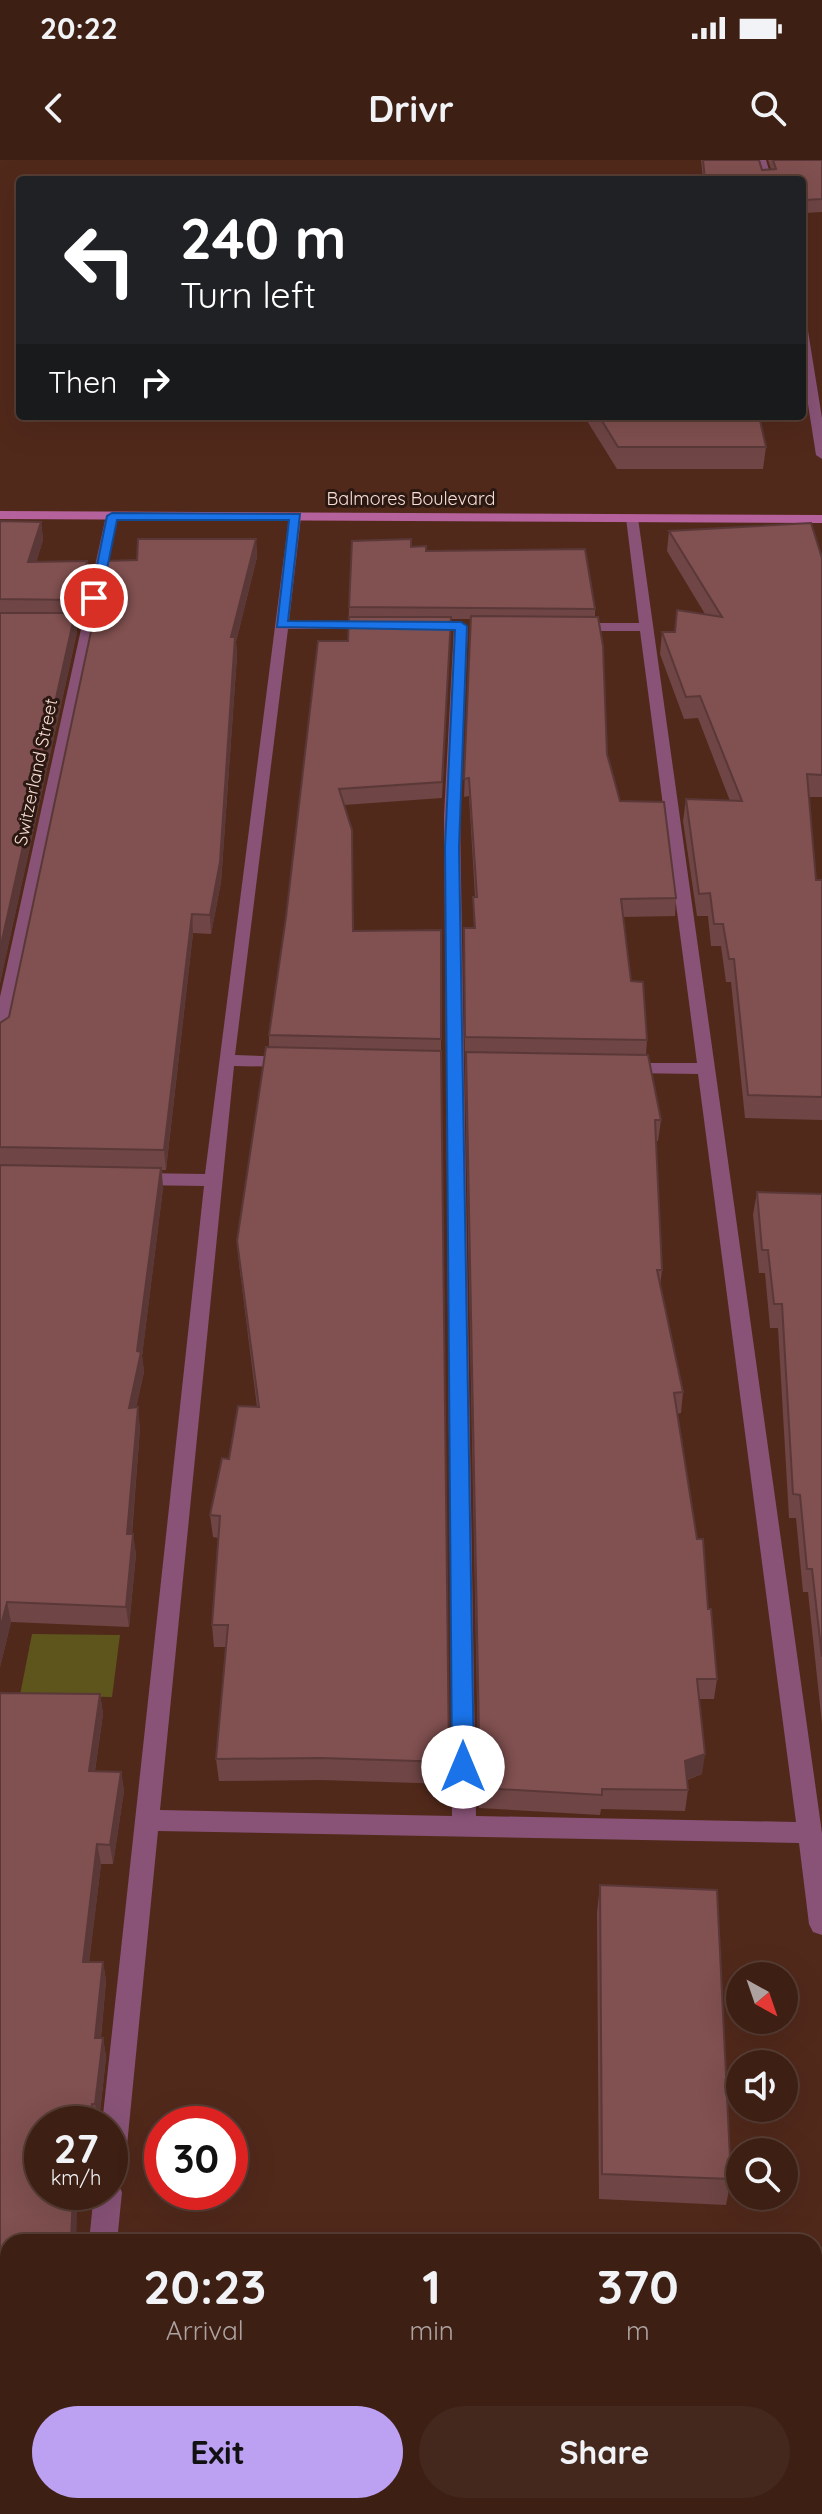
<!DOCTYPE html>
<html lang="en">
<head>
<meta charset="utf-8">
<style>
  :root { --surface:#3d1f14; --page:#44271d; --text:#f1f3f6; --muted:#ada2a0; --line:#563d34; --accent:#bca0f2 }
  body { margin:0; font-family:Quicksand,sans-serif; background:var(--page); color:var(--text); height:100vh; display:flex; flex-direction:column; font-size:30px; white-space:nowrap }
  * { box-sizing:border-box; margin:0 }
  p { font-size:26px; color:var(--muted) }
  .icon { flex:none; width:44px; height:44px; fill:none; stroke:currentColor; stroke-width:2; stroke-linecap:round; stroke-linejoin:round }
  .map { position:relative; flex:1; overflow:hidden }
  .details { position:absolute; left:0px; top:2074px; width:822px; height:280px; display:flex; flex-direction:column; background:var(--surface); border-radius:24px 24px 0 0; box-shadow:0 8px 32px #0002,0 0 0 2px var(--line) }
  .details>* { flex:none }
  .guide { position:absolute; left:16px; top:16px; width:790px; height:244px; border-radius:8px; box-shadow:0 8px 32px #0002,0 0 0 2px var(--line); background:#202124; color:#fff; overflow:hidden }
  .needle { width:52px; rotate:140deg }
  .buttons { position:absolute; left:726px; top:1802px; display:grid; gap:16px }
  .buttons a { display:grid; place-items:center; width:72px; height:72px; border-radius:50%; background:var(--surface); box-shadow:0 8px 32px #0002,0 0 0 2px var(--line); font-size:40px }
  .speed { position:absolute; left:24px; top:1946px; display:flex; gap:16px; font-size:40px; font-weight:700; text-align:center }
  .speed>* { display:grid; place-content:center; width:104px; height:104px; border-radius:50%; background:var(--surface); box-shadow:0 8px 32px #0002,0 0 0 2px var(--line); line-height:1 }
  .speed small { font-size:20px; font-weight:400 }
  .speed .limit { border:12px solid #d22; background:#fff; color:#111 }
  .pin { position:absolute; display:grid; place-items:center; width:68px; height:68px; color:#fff; margin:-34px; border:4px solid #fff; border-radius:50%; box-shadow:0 2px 8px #0007 }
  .me { position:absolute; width:88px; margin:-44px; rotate:0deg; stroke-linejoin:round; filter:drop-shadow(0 0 6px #0008) }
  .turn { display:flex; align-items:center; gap:28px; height:168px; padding:0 32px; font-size:36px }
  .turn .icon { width:104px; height:104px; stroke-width:2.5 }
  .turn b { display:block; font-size:56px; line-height:68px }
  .then { display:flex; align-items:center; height:76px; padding:0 32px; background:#0003; gap:16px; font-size:30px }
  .eta { display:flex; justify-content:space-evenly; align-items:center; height:136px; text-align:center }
  .eta b { font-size:48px; font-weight:700; line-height:56px }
  .primary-button { display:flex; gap:16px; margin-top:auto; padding:16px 32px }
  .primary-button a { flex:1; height:92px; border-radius:48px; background:var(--accent); color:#111; font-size:32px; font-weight:700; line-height:92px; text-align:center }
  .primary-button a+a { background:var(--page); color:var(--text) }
  .status { display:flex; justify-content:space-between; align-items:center; height:56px; padding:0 40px; background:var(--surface); direction:ltr }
  .status svg { height:22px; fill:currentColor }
  header { display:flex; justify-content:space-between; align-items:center; height:104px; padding:0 32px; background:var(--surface); font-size:36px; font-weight:700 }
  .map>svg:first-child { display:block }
</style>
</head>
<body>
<div class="status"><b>20:22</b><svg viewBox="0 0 49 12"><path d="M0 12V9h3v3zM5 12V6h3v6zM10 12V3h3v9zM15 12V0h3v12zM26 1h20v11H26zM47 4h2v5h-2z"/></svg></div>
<header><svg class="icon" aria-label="back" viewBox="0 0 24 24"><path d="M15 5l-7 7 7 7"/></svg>Drivr<svg class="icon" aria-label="search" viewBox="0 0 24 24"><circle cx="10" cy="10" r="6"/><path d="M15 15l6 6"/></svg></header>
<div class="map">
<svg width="822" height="2354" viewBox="0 0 822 2354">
  <rect width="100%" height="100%" fill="#51291b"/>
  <polygon fill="#5e551d" points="32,1474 120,1475 112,1537 20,1535"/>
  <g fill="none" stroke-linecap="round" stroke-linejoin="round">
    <g fill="#885377" fill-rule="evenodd">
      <polygon points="756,0 766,0 772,20 762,20"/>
      <polygon points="802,168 808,171 822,258 822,299 816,295 802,206"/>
      <polygon points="112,352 118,356 9,877 0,882 0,837 106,356"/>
      <polygon points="295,353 301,357 289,461 375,461 382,465 375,469 288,469 235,895 290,897 299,902 290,907 234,906 160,1650 452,1656 444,656 454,466 461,462 468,466 460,656 476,1656 796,1662 698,914 626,913 617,908 626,903 697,903 640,471 575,471 568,467 575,463 639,463 626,358 632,354 638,358 822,1673 822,1775 813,1772 809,1764 799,1683 158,1671 124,2016 119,2026 122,2032 117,2082 89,2082 94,2032 110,2032 110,1964 102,1964 204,1026 136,1025 127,1019 136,1013 205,1014 289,357"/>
      <rect x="814" y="2264" width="8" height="30"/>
      <polygon points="61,2346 91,2346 90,2354 60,2354"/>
      <rect x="443" y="2346" width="30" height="8"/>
    </g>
    <polygon fill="#b5619b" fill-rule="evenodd" points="0,351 822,355 822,363 0,359"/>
  </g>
  <g fill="#6f4545">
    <polygon points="701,0 759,0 762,10 771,9 768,0 822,0 822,52 804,53 802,50 802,20 703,20"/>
    <polygon points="584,256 759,256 766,287 763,309 617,309"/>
    <polygon points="0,361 41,362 43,380 36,402 89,419 81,458 76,458 77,472 0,823"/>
    <polygon points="669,371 822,398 822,637 809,637 816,720 822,720 822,960 745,958 731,822 726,822 721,786 711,786 708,756 697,756 683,661 686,639 730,641 698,558 684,559 660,494 662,472 675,472 705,454 667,391"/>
    <polygon points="256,379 257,397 236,482 237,496 221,722 211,774 193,773 166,1010 162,1010 163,1028 142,1196 144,1212 136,1247 140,1268 132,1374 136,1394 129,1467 11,1462 0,1507 0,863 9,857 137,400"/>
    <polygon points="411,387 595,449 595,457 607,594 620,641 676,738 675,756 623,757 631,821 647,880 646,895 661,960 658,981 656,981 662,1110 660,1127 683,1232 681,1253 677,1254 717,1519 714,1539 699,1539 702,1614 687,1620 688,1630 685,1651 601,1649 600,1655 479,1648 465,913 464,787 474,768 473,737 475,737 469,636 464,637 471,459 451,459 442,638 344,645 354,771 441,770 441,891 449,1624 321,1620 219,1621 216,1599 226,1487 214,1487 212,1465 218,1378 213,1377 210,1355 229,1299 257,1247 239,1103 237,1081 269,887 269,875 348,481 349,447"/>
    <polygon points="757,1032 822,1034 822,1564 808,1432 803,1432 796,1358 789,1358 778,1168 770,1168 765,1113 759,1113 753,1055"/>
    <polygon points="0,1533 100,1534 103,1554 95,1611 121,1612 124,1631 113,1704 101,1704 89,1802 103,1802 106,1821 101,1878 103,1878 106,1897 99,1962 96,1962 95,1964 42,1964 42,2032 77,2032 76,2082 8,2082 8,2346 25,2346 25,2349 10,2348 9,2354 0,2354"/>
    <polygon points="600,1725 731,2019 726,2045 599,2039 597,1753"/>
    <rect x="644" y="2346" width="136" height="8"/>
  </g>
  <g fill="#5a3838">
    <polygon points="41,362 43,380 31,420 28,402"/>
    <polygon points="256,379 257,397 236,482 237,496 221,722 211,774 210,755 231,477"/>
    <polygon points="87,401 89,419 81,458 79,440"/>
    <polygon points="75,453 77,472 0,823 0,789"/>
    <polygon points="192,754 193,773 166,1010 164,990"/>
    <polygon points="161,1008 163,1028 142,1196 144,1212 132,1268 129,1248"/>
    <polygon points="138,1247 140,1268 130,1394 127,1374"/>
    <polygon points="133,1374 136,1394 129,1467 126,1447"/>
    <polygon points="7,1442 11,1462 0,1507 0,1469"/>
    <polygon points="100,1534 103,1554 92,1631 89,1611"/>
    <polygon points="705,1594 702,1614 682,1621 685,1601"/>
    <polygon points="121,1612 124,1631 113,1704 110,1685"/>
    <polygon points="97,1684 101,1704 87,1821 83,1802"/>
    <polygon points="103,1802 106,1821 99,1897 95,1878"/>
    <polygon points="103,1878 106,1897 99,1962 95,1944"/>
    <polygon points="92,1944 96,1962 95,1964 88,1964"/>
    <polygon points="73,2032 77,2032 76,2082 71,2082"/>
    <polygon points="5,2333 8,2346 10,2348 9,2354 2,2354"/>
  </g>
  <g fill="#815050" stroke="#5a3838" stroke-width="2">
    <polygon points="703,0 759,0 762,10 776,9 773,0 822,0 822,39 805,40 802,34 802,20 705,19"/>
    <polygon points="599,256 759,256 766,287 618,287"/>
    <polygon points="0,361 41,362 28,402 87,401 79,440 0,439"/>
    <polygon points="811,363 822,398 822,615 807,614 816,720 822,720 822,937 748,935 734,799 729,799 723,764 714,764 710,733 699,734 686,639 742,641 700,536 686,537 662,472 675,472 677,450 722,457 669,371"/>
    <polygon points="138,379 256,379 231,477 235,477 220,702 210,755 192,754 164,990 0,987 0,863 9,857 106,401 137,400"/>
    <polygon points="411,379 411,387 426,386 426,391 585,389 595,449 349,447 352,381"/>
    <polygon points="0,453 75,453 0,789"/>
    <polygon points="471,456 598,457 603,486 607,594 620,641 664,642 676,738 621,739 631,821 643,822 647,880 465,877 464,768 475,768 473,737 477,737 469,618 464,619"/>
    <polygon points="349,457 451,457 442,622 339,629 352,670 353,771 441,770 441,879 269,875 286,757 318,481 348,481"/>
    <polygon points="266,887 441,891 449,1602 320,1598 216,1599 228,1465 212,1465 220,1356 210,1355 222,1298 229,1299 238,1246 259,1247 237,1081"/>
    <polygon points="466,892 648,895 661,960 655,960 662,1110 657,1110 683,1232 674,1233 697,1379 703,1379 708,1449 711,1449 717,1519 697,1519 705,1594 685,1601 688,1630 602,1629 602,1635 480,1628"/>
    <polygon points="0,1005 161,1008 137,1191 141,1192 129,1248 138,1247 127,1374 133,1374 126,1447 7,1442 0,1469"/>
    <polygon points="757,1032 822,1034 822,1497 812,1409 807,1409 800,1335 793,1334 782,1144 774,1144 768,1090 762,1090"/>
    <polygon points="0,1533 100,1534 89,1611 121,1612 110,1685 97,1684 83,1802 103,1802 95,1878 103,1878 95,1944 92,1944 88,1964 42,1964 42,2032 73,2032 71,2082 8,2082 8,2333 5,2333 2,2354 0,2354"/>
    <polygon points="600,1725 717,1730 731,2019 602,2014"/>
    <polygon points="160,2346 295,2346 295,2350 395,2354 159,2354"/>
    <rect x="647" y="2346" width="133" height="8"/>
  </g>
  <polygon fill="#1a73e8" stroke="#114b97" stroke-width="2" points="112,353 300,354 288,461 461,462 467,466 459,687 474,1607 470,1613 463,1616 455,1613 452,1607 445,687 455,470 277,467 289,360 117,360 101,438 90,440 107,356"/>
  <g text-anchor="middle" stroke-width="6" stroke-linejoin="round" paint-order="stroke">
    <g font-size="18" fill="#f8ddd4" stroke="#2a1811">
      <text x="411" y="345">Balmores Boulevard</text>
      <text transform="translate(36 612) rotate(-78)" y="6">Switzerland Street</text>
    </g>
  </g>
</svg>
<div class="buttons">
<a><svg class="needle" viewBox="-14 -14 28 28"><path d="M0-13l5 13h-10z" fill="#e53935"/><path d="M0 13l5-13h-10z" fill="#ada2a0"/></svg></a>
<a><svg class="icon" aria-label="sound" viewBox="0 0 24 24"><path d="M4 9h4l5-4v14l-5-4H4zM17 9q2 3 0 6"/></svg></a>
<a><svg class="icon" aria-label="search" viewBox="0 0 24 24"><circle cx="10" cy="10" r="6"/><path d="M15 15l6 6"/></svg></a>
</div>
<div class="speed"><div>27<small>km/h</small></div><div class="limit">30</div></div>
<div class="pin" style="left:94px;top:438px;background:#d93025"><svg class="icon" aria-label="arrive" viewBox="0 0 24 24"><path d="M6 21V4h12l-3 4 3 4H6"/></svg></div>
<svg class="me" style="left:463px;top:1607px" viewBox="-20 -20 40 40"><circle r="19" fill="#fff"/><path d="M0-13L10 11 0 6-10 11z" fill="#1a73e8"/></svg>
<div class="guide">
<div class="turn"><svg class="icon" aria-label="left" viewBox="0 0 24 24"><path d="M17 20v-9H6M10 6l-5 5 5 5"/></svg><div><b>240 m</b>Turn left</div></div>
<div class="then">Then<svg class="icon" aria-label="right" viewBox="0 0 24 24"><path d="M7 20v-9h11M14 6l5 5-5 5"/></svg></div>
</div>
<section class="details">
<div class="eta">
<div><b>20:23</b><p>Arrival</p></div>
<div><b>1</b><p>min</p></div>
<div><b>370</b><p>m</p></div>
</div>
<div class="primary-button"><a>Exit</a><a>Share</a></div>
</section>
</div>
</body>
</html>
